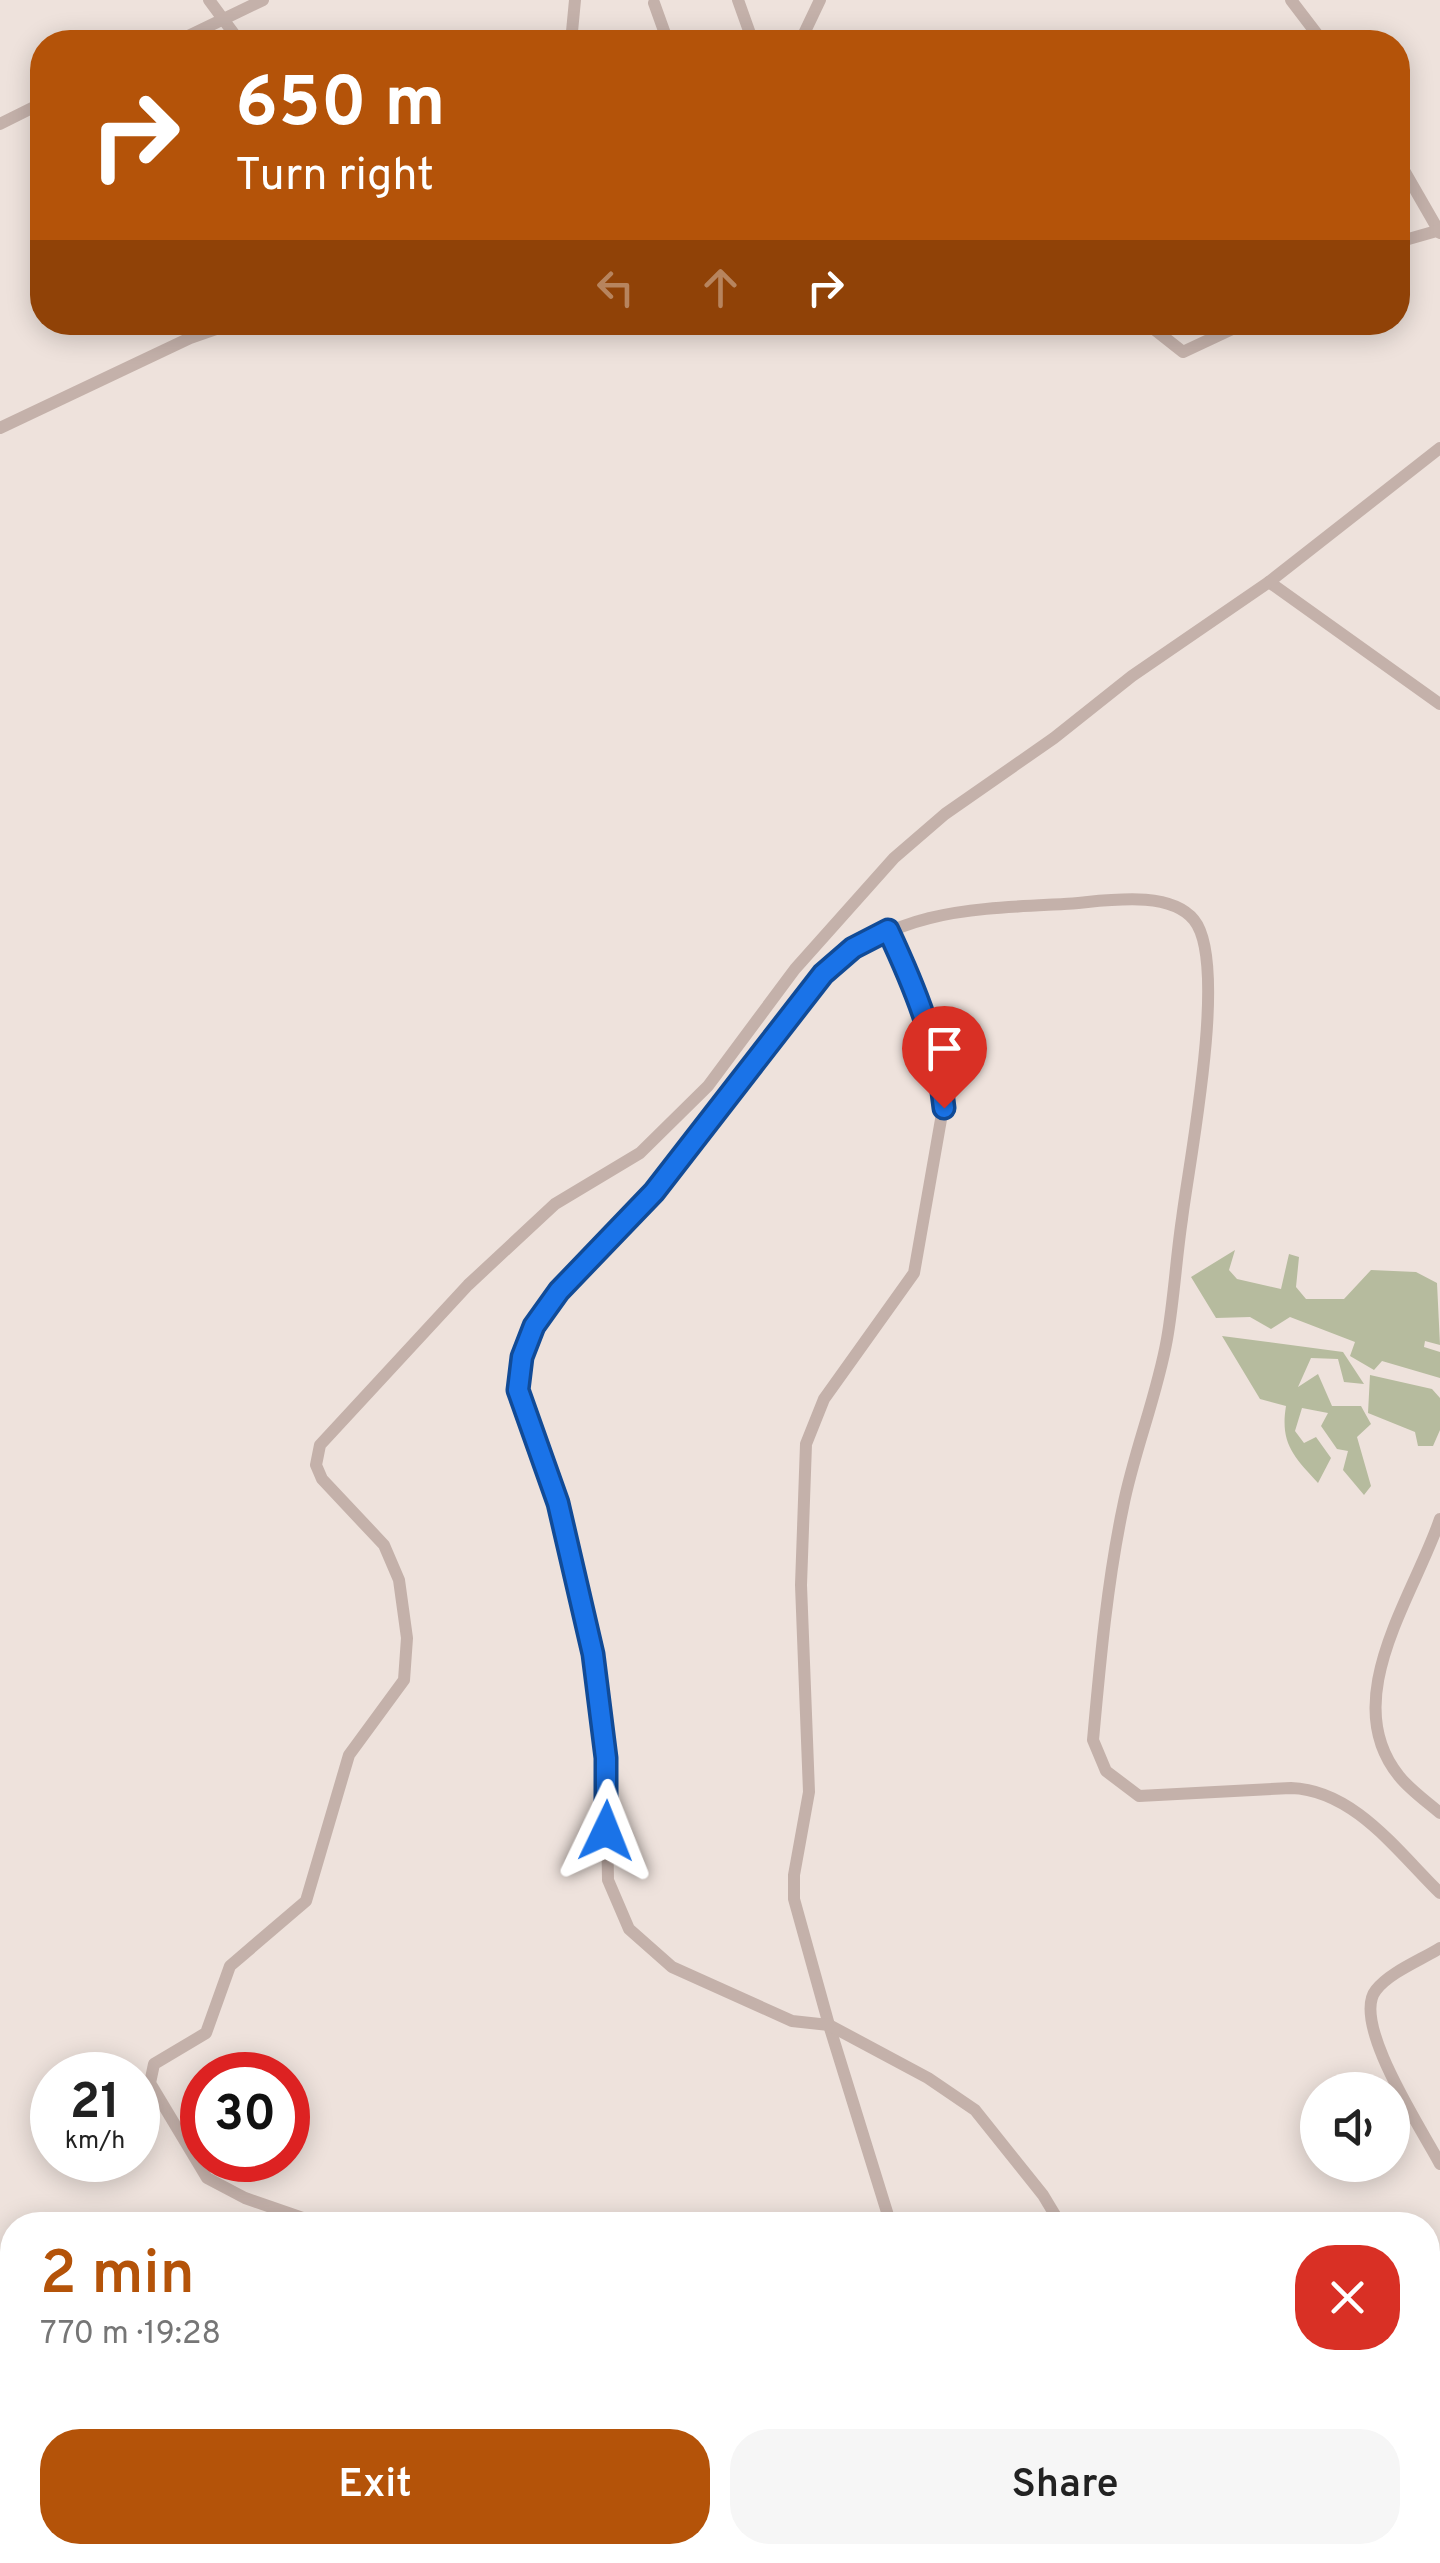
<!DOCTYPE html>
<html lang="en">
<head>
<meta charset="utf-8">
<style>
  :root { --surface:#fff; --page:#f6f6f6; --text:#222; --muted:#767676; --accent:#b45309 }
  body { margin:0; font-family:Overpass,sans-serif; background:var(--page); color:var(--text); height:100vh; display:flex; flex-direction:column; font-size:38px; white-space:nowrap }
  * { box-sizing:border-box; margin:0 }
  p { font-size:32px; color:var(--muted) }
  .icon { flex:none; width:55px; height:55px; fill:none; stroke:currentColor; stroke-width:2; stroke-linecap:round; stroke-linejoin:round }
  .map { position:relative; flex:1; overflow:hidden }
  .side { position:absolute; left:0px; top:2212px; width:1440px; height:352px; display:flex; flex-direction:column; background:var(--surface); border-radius:40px 40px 0 0; box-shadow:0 5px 25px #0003 }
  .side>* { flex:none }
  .guide { position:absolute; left:30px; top:30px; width:1380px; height:305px; border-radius:40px; box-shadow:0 5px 25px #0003; background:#b45309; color:#fff; overflow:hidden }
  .tools { position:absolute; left:1300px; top:2072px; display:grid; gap:20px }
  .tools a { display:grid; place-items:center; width:110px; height:110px; border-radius:50%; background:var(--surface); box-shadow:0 5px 25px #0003; font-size:50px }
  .speed { position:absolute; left:30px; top:2052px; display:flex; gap:20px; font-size:50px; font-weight:700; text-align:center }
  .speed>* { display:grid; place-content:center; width:130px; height:130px; border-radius:50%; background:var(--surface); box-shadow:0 5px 25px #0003; line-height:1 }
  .speed small { font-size:25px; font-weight:400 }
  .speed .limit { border:15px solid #d22; background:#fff; color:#111 }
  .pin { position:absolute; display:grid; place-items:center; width:85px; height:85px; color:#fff; margin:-102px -42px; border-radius:50% 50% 50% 0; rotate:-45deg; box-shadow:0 0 10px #0007 }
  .pin .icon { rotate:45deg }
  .me { position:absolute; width:110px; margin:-55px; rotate:2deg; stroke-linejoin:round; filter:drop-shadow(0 0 8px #0008) }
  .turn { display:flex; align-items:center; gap:35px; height:210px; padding:0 40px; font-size:45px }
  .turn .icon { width:130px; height:130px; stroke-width:2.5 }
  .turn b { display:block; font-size:70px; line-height:85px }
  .lanes { display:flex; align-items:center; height:95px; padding:0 40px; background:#0003; justify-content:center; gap:50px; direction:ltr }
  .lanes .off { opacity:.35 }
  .round { display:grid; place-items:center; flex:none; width:105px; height:105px; border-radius:40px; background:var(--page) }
  .summary { display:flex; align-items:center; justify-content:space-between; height:170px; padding:0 40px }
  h1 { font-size:60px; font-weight:600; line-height:75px; color:var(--accent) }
  .action { display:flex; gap:20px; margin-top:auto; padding:20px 40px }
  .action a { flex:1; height:115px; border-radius:40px; background:var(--accent); color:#fff; font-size:40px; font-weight:600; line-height:115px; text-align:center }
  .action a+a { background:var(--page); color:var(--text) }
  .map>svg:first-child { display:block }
</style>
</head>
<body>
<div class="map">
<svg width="1440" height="2563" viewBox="0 0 1440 2563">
  <rect width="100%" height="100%" fill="#eee2dc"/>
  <g fill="#b6bb9e">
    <polygon points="1235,1250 1229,1270 1237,1279 1281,1289 1289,1254 1299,1257 1296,1287 1306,1299 1344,1299 1371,1270 1416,1272 1437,1283 1440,1345 1425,1341 1424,1347 1440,1352 1440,1378 1382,1361 1374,1370 1350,1356 1355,1342 1290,1317 1271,1329 1250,1317 1216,1318 1191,1277"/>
    <path d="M 1222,1336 L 1343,1352 L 1364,1384 L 1344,1382 L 1338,1359 L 1311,1358 L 1298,1387 L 1318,1374 L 1332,1406 L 1361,1406 L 1371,1424 L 1357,1437 L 1371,1486 L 1364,1495 L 1343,1470 L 1348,1451 L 1337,1449 L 1321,1426 L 1328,1413 L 1302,1408 L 1295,1431 L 1304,1443 L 1316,1437 L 1331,1458 L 1318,1483 C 1293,1456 1280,1443 1286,1406 L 1260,1399 Z"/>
    <polygon points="1370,1375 1432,1389 1440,1398 1440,1430 1433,1446 1418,1446 1415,1432 1368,1413"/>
  </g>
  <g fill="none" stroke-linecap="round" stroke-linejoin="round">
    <g stroke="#c4b1aa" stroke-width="12">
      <polyline points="209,0 240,42"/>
      <polyline points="738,0 753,42"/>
      <polyline points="1291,0 1323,42"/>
      <polyline points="654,3 668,42"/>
      <polyline points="176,42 263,0"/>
      <polyline points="571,42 575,0"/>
      <polyline points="800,42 820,0"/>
      <polyline points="0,124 42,103"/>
      <polyline points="1398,160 1440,233"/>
      <polyline points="1398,242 1440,230"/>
      <polyline points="754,322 937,322"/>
      <polyline points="1145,322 1183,352 1247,322"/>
      <polyline points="0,428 190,338 236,322"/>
      <polyline points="1269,582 1440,704"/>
      <polyline points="888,930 918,994 940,1070 943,1108 914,1273 824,1399 806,1444 801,1585 809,1792 794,1875 794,1899 829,2025 891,2225"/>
      <path d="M 1440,1519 C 1414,1596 1337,1700 1399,1776 C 1410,1790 1426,1801 1440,1813"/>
      <path d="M 1440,1948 C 1421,1960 1390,1972 1376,1990 C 1350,2022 1423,2131 1440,2164"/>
      <polyline points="323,2225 245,2198 207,2178 150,2083 154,2064 206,2033 230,1966 306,1901 349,1755 404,1680 407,1638 399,1580 384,1545 322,1479 316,1465 320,1445 468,1285 555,1204 640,1153 708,1086 795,969 894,858 945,814 1054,738 1132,676 1269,582 1440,448"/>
      <polyline points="436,2225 508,2225"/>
      <path d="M 1061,2225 L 1043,2195 L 975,2110 L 928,2078 L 829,2025 L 792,2021 L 672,1967 L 629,1929 L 608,1880 L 606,1758 L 593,1654 L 558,1503 L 518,1390 L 522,1357 L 534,1326 L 559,1291 L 654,1192 L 823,974 C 897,909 970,909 1064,904 C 1100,902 1168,888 1194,920 C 1229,963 1189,1161 1182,1219 C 1176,1259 1174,1299 1167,1339 C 1157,1396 1134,1451 1123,1507 C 1107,1583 1100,1663 1093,1740 L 1106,1771 L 1139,1796 L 1291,1788 C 1354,1790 1398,1852 1440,1893"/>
      <polyline points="0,2285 12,2276"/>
      <polyline points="0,2510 12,2520"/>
      <polyline points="1428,2535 1440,2539"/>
      <polyline points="51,2552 64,2563"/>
      <polyline points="925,2552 937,2563"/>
      <polyline points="998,2552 1002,2563"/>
      <polyline points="966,2563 970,2552"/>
    </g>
  </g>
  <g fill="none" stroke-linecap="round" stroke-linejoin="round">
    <defs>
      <path id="route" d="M 606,1831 L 606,1758 L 593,1654 L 558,1503 L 518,1390 L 522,1357 L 534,1326 L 559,1291 L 654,1192 L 823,974 L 853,948 L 888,930 C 915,988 938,1044 944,1108"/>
    </defs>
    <use href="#route" stroke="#114b97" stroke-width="25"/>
    <use href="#route" stroke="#1a73e8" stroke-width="18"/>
  </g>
</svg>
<div class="tools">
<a><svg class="icon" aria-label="sound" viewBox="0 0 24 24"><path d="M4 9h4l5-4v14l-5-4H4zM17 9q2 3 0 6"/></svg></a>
</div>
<div class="speed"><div>21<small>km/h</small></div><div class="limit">30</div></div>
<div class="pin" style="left:944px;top:1108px;background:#d93025"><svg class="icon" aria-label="arrive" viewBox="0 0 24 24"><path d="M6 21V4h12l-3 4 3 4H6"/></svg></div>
<svg class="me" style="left:606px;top:1831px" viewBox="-20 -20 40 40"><path d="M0-17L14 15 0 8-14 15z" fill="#1a73e8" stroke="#fff" stroke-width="4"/></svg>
<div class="guide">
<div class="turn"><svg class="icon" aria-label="right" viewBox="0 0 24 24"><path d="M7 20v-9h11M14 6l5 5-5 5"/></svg><div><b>650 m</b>Turn right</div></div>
<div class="lanes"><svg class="icon off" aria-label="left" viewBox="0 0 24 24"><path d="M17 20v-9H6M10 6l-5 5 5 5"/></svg><svg class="icon off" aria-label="ahead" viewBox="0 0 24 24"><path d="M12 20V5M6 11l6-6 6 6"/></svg><svg class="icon" aria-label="right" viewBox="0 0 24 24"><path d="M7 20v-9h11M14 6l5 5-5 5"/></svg></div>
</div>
<section class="side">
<div class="summary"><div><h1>2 min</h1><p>770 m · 19:28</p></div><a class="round" style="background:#d93025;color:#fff"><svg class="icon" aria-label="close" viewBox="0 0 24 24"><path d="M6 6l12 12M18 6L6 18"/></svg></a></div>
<div class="action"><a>Exit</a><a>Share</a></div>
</section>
</div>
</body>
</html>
